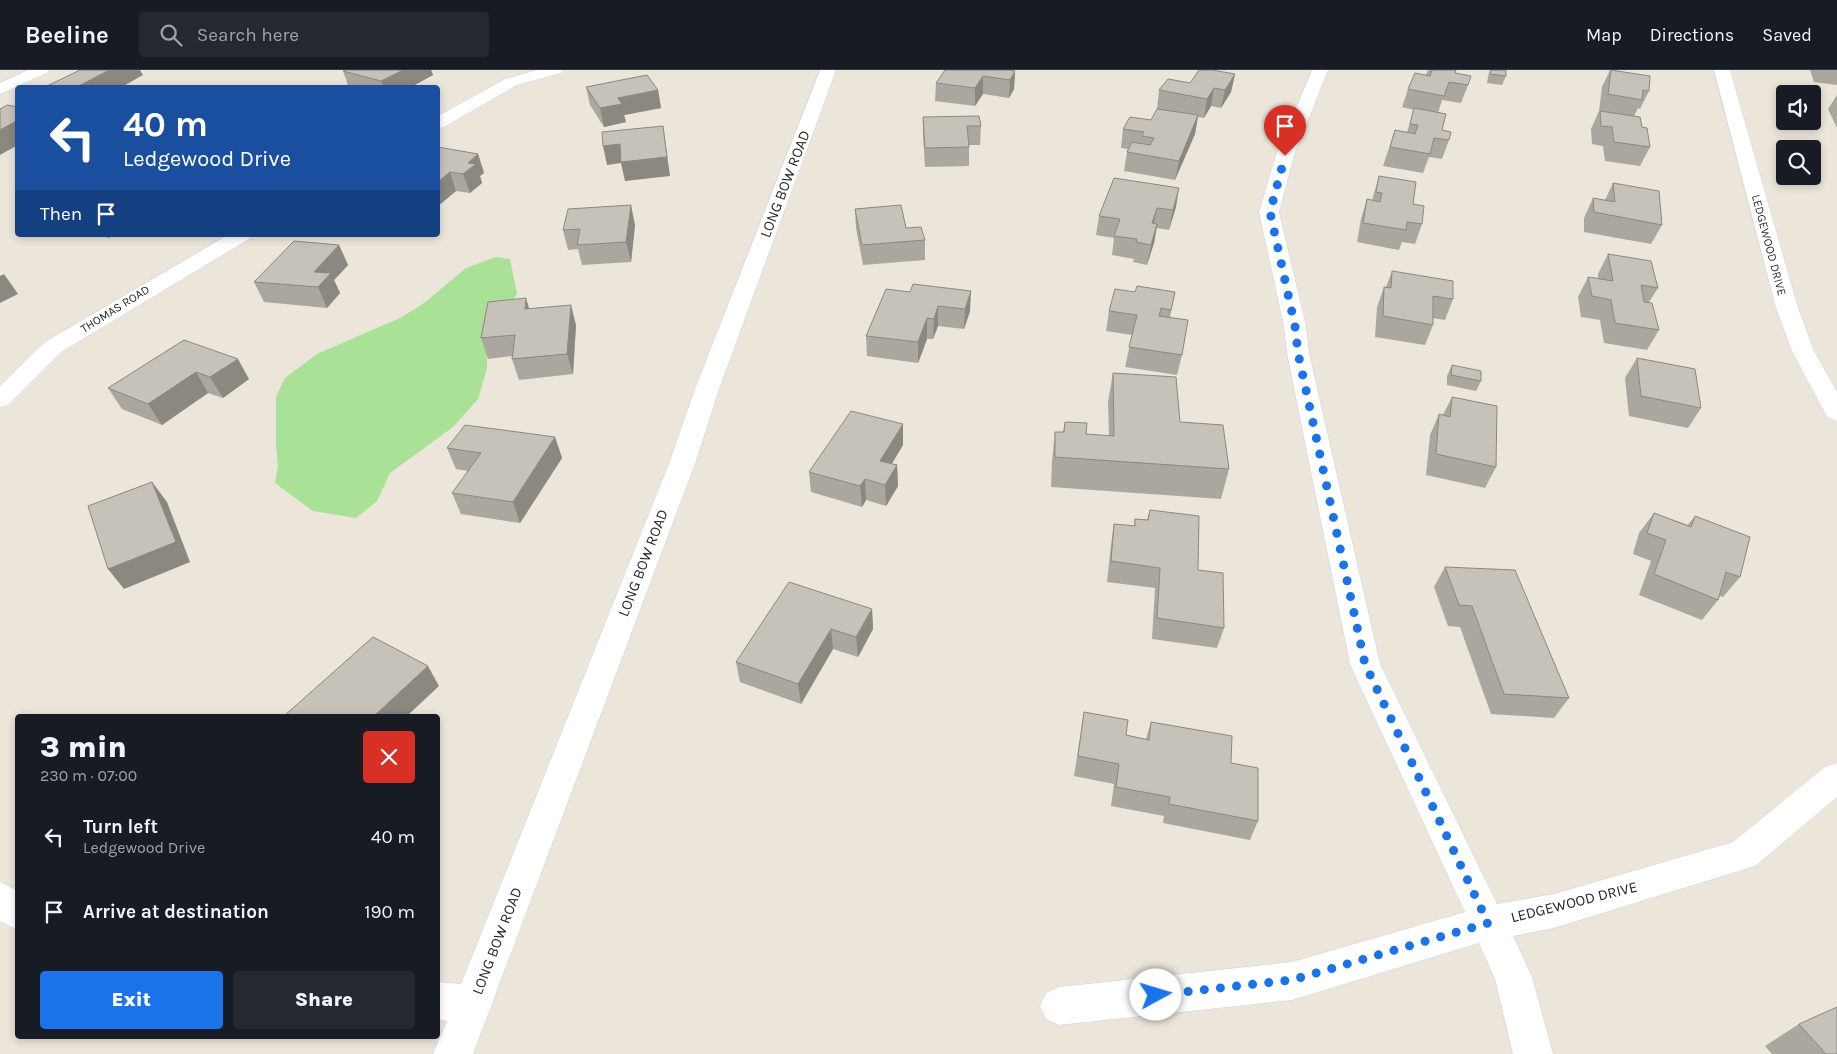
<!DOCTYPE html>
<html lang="en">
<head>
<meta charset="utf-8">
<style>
  :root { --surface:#171b24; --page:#242831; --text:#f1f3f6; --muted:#9ea1a6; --line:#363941; --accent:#1a73e8 }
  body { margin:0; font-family:Karla,sans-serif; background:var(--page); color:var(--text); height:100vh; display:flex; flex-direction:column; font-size:19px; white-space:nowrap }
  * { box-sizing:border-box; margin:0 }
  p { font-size:16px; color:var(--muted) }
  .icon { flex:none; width:28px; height:28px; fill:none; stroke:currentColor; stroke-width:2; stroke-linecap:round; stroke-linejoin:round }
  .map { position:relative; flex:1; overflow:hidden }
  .panel { position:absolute; left:15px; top:644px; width:425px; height:325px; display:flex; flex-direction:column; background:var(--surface); border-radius:5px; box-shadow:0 2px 8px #0003 }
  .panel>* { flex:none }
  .banner { position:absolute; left:15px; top:15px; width:425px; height:152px; border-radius:5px; box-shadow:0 2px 8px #0003; background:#1a4fa0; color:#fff; overflow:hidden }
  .fabs { position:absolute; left:1776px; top:15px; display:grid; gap:10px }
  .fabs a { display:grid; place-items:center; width:45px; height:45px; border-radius:5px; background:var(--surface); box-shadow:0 2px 8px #0003; font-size:25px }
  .pin { position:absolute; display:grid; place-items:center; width:42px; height:42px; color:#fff; margin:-51px -21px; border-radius:50% 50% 50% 0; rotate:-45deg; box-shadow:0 0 5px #0007 }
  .pin .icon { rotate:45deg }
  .me { position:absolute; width:55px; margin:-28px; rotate:84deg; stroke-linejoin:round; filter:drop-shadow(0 0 4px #0008) }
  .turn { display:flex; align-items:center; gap:18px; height:105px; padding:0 25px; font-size:22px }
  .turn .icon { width:65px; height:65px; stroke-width:2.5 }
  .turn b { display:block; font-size:35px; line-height:42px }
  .then { display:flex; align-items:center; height:48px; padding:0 25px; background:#0003; gap:10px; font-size:19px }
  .round { display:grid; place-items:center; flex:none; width:52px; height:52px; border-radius:5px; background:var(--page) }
  .overview { display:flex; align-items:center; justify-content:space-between; height:85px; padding:0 25px }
  h1 { font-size:30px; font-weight:800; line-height:38px }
  .primary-button { display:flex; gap:10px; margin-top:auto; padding:10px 25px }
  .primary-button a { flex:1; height:58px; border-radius:5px; background:var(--accent); color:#fff; font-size:20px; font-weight:800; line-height:58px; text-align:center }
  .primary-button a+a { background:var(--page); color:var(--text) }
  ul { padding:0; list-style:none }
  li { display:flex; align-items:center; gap:15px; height:75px; padding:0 25px }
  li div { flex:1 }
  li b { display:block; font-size:19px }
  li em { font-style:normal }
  header { display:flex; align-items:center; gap:30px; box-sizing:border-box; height:70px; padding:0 25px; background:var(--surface); border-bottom:1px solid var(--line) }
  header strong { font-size:24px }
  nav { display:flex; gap:28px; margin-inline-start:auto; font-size:18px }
  .search { width:350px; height:45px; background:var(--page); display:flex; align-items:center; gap:12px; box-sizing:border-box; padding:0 18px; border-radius:5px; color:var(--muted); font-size:19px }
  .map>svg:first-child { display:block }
</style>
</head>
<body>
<header>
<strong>Beeline</strong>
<div class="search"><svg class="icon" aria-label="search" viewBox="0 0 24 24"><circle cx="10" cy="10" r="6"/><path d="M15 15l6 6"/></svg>Search here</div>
<nav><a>Map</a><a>Directions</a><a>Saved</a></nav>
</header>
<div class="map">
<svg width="1837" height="984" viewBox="0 0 1837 984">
  <rect width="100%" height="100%" fill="#ebe5da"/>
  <polygon fill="#a9e196" points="496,187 510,189 517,224 495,255 487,277 487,298 478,329 453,357 390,403 377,431 356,448 313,441 275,413 278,396 276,376 276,327 285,308 317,284 400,248 423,234 466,198"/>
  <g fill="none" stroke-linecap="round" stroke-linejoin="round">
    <defs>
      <g id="minor">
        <polygon points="28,0 49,0 47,3 0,24 0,13"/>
        <polygon points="537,0 563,0 561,3 517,15 444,57 438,58 438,46 505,9"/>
        <polygon points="820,0 836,0 719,319 696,391 473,984 433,984 447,951 438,950 438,912 461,914 670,391 695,319"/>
        <polygon points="1312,0 1328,0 1294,85 1279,142 1306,256 1309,283 1380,594 1497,834 1554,824 1733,772 1825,697 1837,693 1837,727 1755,796 1554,858 1513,866 1532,907 1553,984 1513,984 1495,909 1479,873 1292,930 1059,955 1046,949 1040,936 1046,923 1059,917 1292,892 1465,842 1350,594 1287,283 1284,256 1259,142 1276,85"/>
        <polygon points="1714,0 1730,0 1798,238 1814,281 1837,322 1837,351 1829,348 1825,343 1792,281 1776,238"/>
        <polygon points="228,165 252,165 249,169 61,282 8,335 0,337 0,316 45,272"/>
        <polygon points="0,812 18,821 18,860 0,851"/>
      </g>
    </defs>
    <use href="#minor" stroke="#cfd1e1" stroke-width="1"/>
    <use href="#minor" fill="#fff" fill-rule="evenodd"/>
  </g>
  <g fill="#aaa7a0">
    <polygon points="345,0 431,0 433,5 409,18 349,18 343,1"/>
    <polygon points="1428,0 1456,0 1455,3 1468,15 1461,33 1442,30 1438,43 1442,60 1449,70 1442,89 1429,87 1423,103 1383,96 1395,60 1407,62 1414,40 1402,37 1408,19 1426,5"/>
    <polygon points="1490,0 1506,0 1506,6 1502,15 1487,13 1488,7"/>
    <polygon points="1610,0 1649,21 1640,39 1638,38 1634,46 1642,57 1650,77 1640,96 1605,91 1603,76 1592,74 1591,59 1599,41 1602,17"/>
    <polygon points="1810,0 1837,0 1837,15 1814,12"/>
    <polygon points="1015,1 1014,19 1009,28 983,24 975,36 935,31 936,13"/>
    <polygon points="1235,4 1231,22 1221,38 1211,36 1204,48 1198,47 1195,64 1175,110 1124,101 1127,82 1128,79 1121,78 1123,59 1151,50 1167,41 1157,39 1159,20 1190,13"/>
    <polygon points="586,17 658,20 661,38 624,45 626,52 604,57 590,35"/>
    <polygon points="1837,25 1837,58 1828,39"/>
    <polygon points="923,47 981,56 980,75 969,75 969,96 925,97 923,65"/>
    <polygon points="438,78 478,84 484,103 480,106 482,113 470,123 456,121 438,136"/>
    <polygon points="1379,106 1413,134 1422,154 1415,174 1402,172 1399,180 1357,172 1361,149 1367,129 1372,130"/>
    <polygon points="1114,108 1176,137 1169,160 1157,158 1154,173 1147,195 1133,192 1134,189 1112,185 1114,168 1096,165 1099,146"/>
    <polygon points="1613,113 1662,155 1651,174 1584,162 1584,148 1593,128 1605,130"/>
    <polygon points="855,139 906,158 925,170 925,190 863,195 856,158"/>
    <polygon points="635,155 631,192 582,195 578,179 568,180 563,160"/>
    <polygon points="339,175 348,195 334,210 340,223 327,238 264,232 254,212"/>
    <polygon points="1608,184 1658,218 1649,232 1659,260 1647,280 1604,273 1600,250 1581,247 1578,227 1588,207 1598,208 1598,204"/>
    <polygon points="1392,201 1453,229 1445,250 1433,248 1433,255 1425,275 1375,267 1377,237 1384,217 1386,217"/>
    <polygon points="910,222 970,241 964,259 938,256 933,269 927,269 918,293 867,286 866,266"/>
    <polygon points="1135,222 1175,222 1170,247 1182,285 1177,305 1125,297 1132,265 1106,261 1109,241"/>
    <polygon points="529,239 576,255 573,304 519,310 512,289 512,286 488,289 481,268"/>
    <polygon points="184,270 249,309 223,328 208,323 162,355 122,339 108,318"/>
    <polygon points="1637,288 1701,338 1688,358 1629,346 1625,308"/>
    <polygon points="1452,295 1481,311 1476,321 1447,315 1447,306"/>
    <polygon points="1113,303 1180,352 1229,399 1221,429 1051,417 1052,391 1055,362 1063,362 1065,352 1086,364 1109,366 1108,332"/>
    <polygon points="1452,327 1496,397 1485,418 1426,405 1430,365 1439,344 1443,345"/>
    <polygon points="555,367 562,388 520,453 461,444 452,423 468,401 456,399 447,378"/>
    <polygon points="903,375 892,394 897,395 898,416 886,436 866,430 862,437 811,422 809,402"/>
    <polygon points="1150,440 1198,500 1224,558 1217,578 1152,569 1155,518 1107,512 1111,475 1114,454 1134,456 1135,449 1147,450"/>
    <polygon points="1654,443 1688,455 1695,446 1740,507 1723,527 1720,526 1718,530 1702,550 1639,525 1651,491 1633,484 1639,463"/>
    <polygon points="1445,497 1569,628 1554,648 1491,644 1460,557 1448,556 1434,517"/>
    <polygon points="872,539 873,559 858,587 833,579 801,634 740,612 736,592"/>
    <polygon points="1084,642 1126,665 1146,669 1151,652 1231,693 1258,751 1250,770 1163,753 1164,746 1111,736 1114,714 1074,706"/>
    <polygon points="1799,954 1837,984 1772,984 1765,976"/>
  </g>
  <g fill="#8b8882">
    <polygon points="109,0 140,0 143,5 120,18 75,18"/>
    <polygon points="403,0 431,0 433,5 409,18 384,18 381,11"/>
    <polygon points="1015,1 1014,19 1009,28 1010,10"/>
    <polygon points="1235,4 1231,22 1221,38 1225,20"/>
    <polygon points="983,6 983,24 975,36 975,18"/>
    <polygon points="1214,18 1211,36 1204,48 1207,29"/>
    <polygon points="658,20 661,38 624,45 626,52 604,57 600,38 618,28"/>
    <polygon points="1198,45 1195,64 1175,110 1179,91"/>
    <polygon points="18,50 18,75 0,85 0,60"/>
    <polygon points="663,56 670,106 625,111 621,93 607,95 603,76 620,74"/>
    <polygon points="478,84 484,103 480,106 482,113 470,123 463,104 468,93"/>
    <polygon points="450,102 456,121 438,136 438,112"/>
    <polygon points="1179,118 1176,137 1169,160 1173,140"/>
    <polygon points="631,135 635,155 631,192 626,172"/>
    <polygon points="1157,138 1153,157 1152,153"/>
    <polygon points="1157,154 1154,173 1147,195 1151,175"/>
    <polygon points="106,165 116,165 108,168"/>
    <polygon points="339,175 348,195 334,210 340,223 327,238 318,217 314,202"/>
    <polygon points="4,204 18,224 0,233 0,206"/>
    <polygon points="971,221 970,241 964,259 965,239"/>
    <polygon points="526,228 532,248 525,239"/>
    <polygon points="571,235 576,255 573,304 567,284"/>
    <polygon points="938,236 938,256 933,269 934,249"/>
    <polygon points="927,248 927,269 918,293 918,272"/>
    <polygon points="238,289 249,309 223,328 210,307"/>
    <polygon points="196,302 208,323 162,355 148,334"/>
    <polygon points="903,354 903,375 881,411 880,391"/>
    <polygon points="555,367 562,388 520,453 513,432"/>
    <polygon points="897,395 898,416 886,436 885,415"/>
    <polygon points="865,409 866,430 862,437 860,416"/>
    <polygon points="152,412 167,432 190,492 124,519 108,499"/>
    <polygon points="872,539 873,559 858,587 856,567"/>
    <polygon points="831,559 833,579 801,634 798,614"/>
    <polygon points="428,596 439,616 407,646 374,646"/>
  </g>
  <g fill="#c6c2ba" stroke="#8b8882">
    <polygon points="80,0 109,0 75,18 53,18 47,16"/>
    <polygon points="345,0 403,0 381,11 343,1"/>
    <polygon points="945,0 1009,0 1015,1 1010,10 983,6 975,18 936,13"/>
    <polygon points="1199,0 1212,0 1235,4 1225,20 1214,18 1207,29 1159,20 1168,9 1190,13"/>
    <polygon points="1432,0 1456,0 1455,3 1471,6 1468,15 1449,12 1444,26 1408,19 1415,3 1430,6"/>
    <polygon points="1491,0 1506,0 1506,6 1490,4"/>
    <polygon points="1611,0 1650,6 1649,21 1643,20 1642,30 1608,24"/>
    <polygon points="647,5 658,20 618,28 622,34 600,38 586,17"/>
    <polygon points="7,35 18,37 18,50 0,60 0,39"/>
    <polygon points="1414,38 1446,44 1442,60 1451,62 1449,70 1434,68 1430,84 1390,77 1395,60 1415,64 1418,55 1410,54"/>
    <polygon points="1157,39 1198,45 1179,91 1127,82 1132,72 1150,75 1154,68 1142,66 1144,62 1123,59 1130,47 1151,50"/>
    <polygon points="1600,41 1640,47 1642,57 1647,58 1650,77 1614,72 1612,57 1601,56"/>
    <polygon points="979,46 981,56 967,56 969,77 925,78 923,47"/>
    <polygon points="663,56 667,87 621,92 620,74 603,76 602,62"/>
    <polygon points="438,77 478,84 468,93 476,94 463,104 450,102 438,112"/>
    <polygon points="1379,106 1416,112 1413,134 1424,136 1422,154 1407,152 1406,160 1363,153 1367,129 1380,132 1382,123 1376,122"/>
    <polygon points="1114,108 1179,118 1173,140 1157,138 1152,153 1157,154 1151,175 1136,172 1137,169 1114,166 1120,149 1099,146"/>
    <polygon points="1613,113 1659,121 1662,155 1594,142 1593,128 1615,132"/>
    <polygon points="631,135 626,172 577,175 580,159 563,160 568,139"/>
    <polygon points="901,135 906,158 921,157 925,170 862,175 855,139"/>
    <polygon points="294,171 339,175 314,202 331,203 318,217 254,212"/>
    <polygon points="1608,184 1651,191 1658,218 1641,215 1644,232 1652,233 1659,260 1615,253 1611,230 1592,226 1588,207 1613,211"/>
    <polygon points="1392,201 1453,211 1453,229 1433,226 1433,255 1383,246 1384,217 1391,218"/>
    <polygon points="913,214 971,221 965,239 938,236 934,249 927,248 918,272 866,266 886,219 910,222"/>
    <polygon points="1137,216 1175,222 1171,240 1161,238 1159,246 1188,250 1182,285 1129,277 1137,245 1109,241 1115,219 1135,222"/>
    <polygon points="526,228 525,239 571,235 567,284 512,289 515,265 481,268 488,232"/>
    <polygon points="184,270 238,289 210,307 196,302 148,334 108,318"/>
    <polygon points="1637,288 1695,299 1701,338 1641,326"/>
    <polygon points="1452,295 1481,301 1481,311 1451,305"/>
    <polygon points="1113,303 1176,307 1180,352 1223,355 1229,399 1055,387 1055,362 1064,362 1065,352 1087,353 1086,364 1114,366"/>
    <polygon points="1452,327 1497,336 1496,397 1436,384 1439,344 1450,347"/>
    <polygon points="851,341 903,354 880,391 897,395 885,415 865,409 860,416 809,402"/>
    <polygon points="465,355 555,367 513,432 452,423 481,383 447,378"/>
    <polygon points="152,412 176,472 108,499 88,436"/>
    <polygon points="1150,440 1199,446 1198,500 1223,503 1224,558 1157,548 1160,498 1111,491 1114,454 1135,456 1135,449 1148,450"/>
    <polygon points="1654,443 1691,457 1695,446 1750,467 1740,507 1726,502 1718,530 1654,504 1666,470 1647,463"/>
    <polygon points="1445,497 1515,500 1569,628 1504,624 1472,536 1459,535"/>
    <polygon points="789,512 872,539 856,567 831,559 798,614 736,592"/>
    <polygon points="373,567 428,596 374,646 284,646"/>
    <polygon points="1084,642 1128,650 1126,665 1149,670 1151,652 1232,666 1231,693 1258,698 1258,751 1169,734 1170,727 1116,717 1119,694 1078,686"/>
    <polygon points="1837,937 1837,984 1826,984 1799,954"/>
  </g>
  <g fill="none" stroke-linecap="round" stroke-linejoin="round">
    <polyline stroke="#1a73e8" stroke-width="9" stroke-dasharray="0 16.2" points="1156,925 1292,910 1488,853 1365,594 1298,283 1295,256 1270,142 1285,86"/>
  </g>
  <g text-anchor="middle" stroke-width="4" stroke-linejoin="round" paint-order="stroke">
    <g font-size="12" fill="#282828" stroke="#fff">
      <text transform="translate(1769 175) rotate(75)" y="4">LEDGEWOOD DRIVE</text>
      <text transform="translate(115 239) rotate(-32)" y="4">THOMAS ROAD</text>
    </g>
    <g font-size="15" fill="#282828" stroke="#fff">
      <text transform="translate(785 114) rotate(-69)" y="5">LONG BOW ROAD</text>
      <text transform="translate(643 493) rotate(-69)" y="5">LONG BOW ROAD</text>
      <text transform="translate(1574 832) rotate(-14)" y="5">LEDGEWOOD DRIVE</text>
      <text transform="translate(497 871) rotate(-69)" y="5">LONG BOW ROAD</text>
    </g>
  </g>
</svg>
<div class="fabs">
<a><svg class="icon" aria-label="sound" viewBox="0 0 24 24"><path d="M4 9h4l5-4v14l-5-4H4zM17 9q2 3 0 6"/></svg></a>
<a><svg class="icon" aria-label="search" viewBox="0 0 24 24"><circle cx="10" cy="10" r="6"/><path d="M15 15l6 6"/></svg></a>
</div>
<div class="pin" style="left:1285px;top:86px;background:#d93025"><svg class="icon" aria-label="arrive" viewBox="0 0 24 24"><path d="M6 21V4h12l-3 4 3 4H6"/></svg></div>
<svg class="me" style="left:1156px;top:925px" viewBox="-20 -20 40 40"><circle r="19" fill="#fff"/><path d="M0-13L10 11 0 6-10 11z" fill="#1a73e8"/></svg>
<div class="banner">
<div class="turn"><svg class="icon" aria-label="left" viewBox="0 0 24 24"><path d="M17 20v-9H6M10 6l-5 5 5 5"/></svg><div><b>40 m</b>Ledgewood Drive</div></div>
<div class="then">Then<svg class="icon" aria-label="arrive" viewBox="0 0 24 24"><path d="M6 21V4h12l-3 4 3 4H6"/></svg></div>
</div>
<section class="panel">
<div class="overview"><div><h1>3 min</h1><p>230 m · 07:00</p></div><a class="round" style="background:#d93025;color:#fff"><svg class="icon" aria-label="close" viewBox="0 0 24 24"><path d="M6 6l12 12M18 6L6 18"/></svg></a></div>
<ul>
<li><svg class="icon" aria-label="left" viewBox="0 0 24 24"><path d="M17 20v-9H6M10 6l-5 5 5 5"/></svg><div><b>Turn left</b><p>Ledgewood Drive</p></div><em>40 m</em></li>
<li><svg class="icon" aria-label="arrive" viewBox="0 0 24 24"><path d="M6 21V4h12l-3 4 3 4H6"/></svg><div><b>Arrive at destination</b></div><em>190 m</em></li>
</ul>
<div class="primary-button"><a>Exit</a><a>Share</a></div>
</section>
</div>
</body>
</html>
